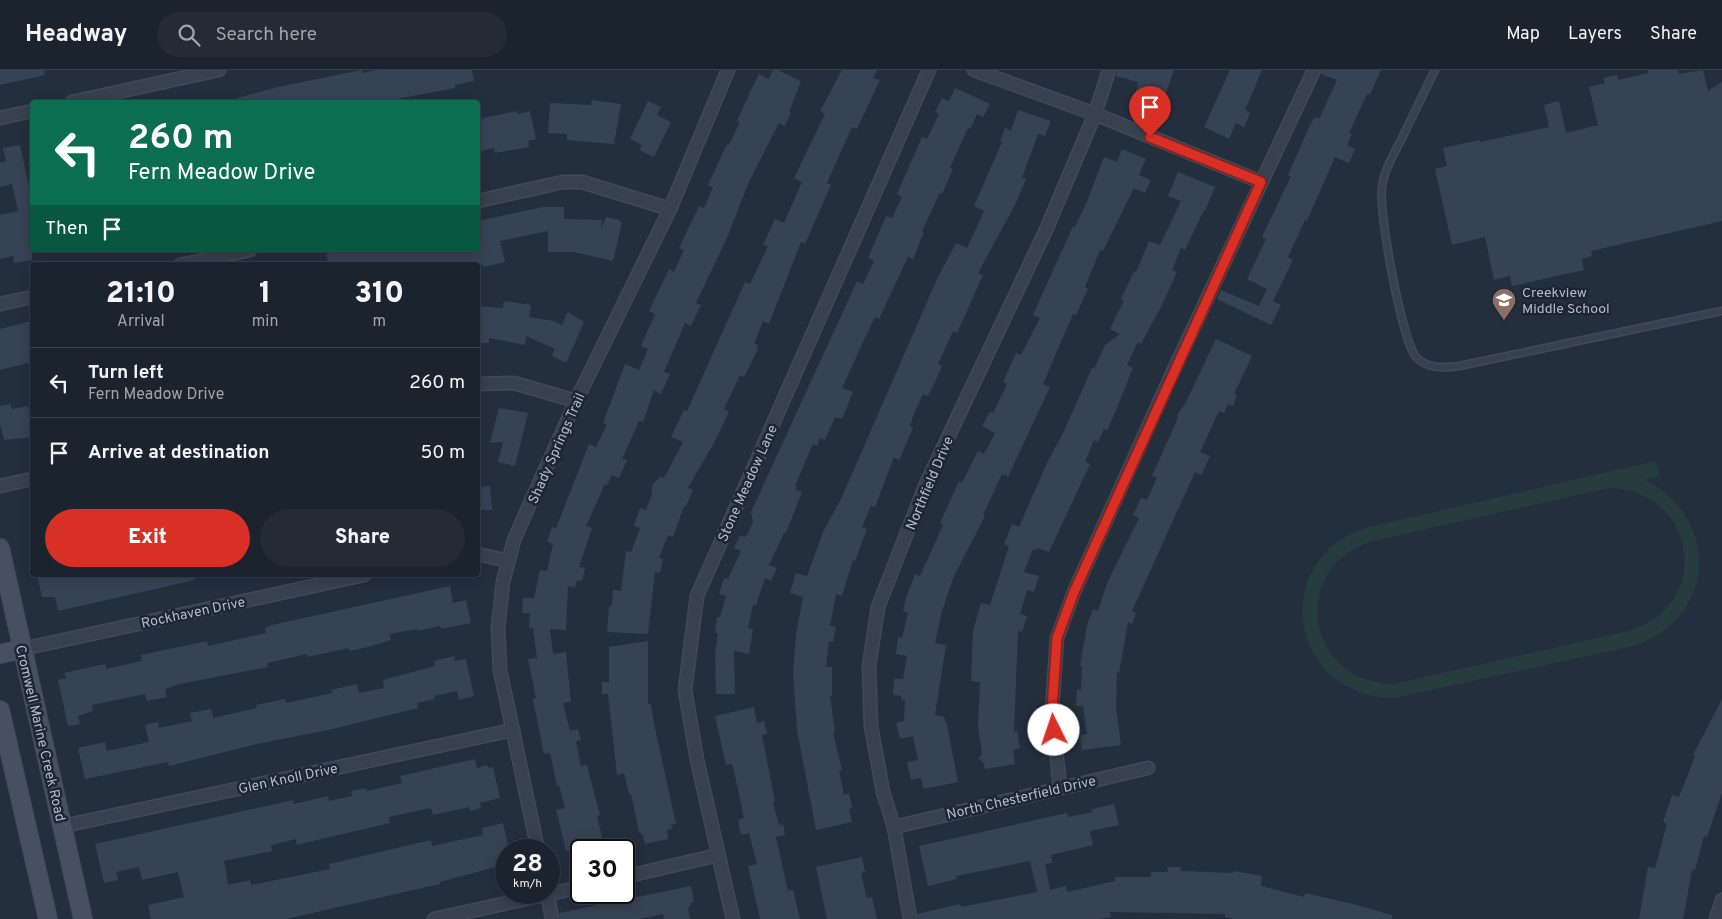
<!DOCTYPE html>
<html lang="en">
<head>
<meta charset="utf-8">
<style>
  :root { --surface:#1b232e; --page:#242b36; --text:#f1f3f6; --muted:#a0a4aa; --line:#39404a; --accent:#d93025 }
  body { margin:0; font-family:Overpass,sans-serif; background:var(--page); color:var(--text); height:100vh; display:flex; flex-direction:column; font-size:19px; white-space:nowrap }
  * { box-sizing:border-box; margin:0 }
  p { font-size:16px; color:var(--muted) }
  .icon { flex:none; width:28px; height:28px; fill:none; stroke:currentColor; stroke-width:2; stroke-linecap:round; stroke-linejoin:round }
  .map { position:relative; flex:1; overflow:hidden }
  .panel { position:absolute; left:30px; top:192px; width:450px; height:315px; display:flex; flex-direction:column; background:var(--surface); border-radius:5px; box-shadow:0 2px 12px #0003,0 0 0 1px var(--line) }
  .panel>* { flex:none }
  .hud { position:absolute; left:30px; top:30px; width:450px; height:152px; border-radius:5px; box-shadow:0 2px 12px #0003,0 0 0 1px var(--line); background:#0b6e4f; color:#fff; overflow:hidden }
  .speed { position:absolute; left:495px; top:769px; display:flex; gap:10px; font-size:25px; font-weight:700; text-align:center }
  .speed>* { display:grid; place-content:center; width:65px; height:65px; border-radius:50%; background:var(--surface); box-shadow:0 2px 12px #0003,0 0 0 1px var(--line); line-height:1 }
  .speed small { font-size:12px; font-weight:400 }
  .speed .limit { border:2px solid #111; border-radius:8px; background:#fff; color:#111 }
  .pin { position:absolute; display:grid; place-items:center; width:42px; height:42px; color:#fff; margin:-51px -21px; border-radius:50% 50% 50% 0; rotate:-45deg; box-shadow:0 0 5px #0007 }
  .pin .icon { rotate:45deg }
  .me { position:absolute; width:55px; margin:-28px; rotate:356deg; stroke-linejoin:round; filter:drop-shadow(0 0 4px #0008) }
  .turn { display:flex; align-items:center; gap:18px; height:105px; padding:0 15px; font-size:22px }
  .turn .icon { width:65px; height:65px; stroke-width:2.5 }
  .turn b { display:block; font-size:35px; line-height:42px }
  .then { display:flex; align-items:center; height:48px; padding:0 15px; background:#0003; gap:10px; font-size:19px }
  .eta { display:flex; justify-content:space-evenly; align-items:center; height:85px; text-align:center }
  .eta b { font-size:30px; font-weight:800; line-height:35px }
  .button { display:flex; gap:10px; margin-top:auto; padding:10px 15px }
  .button a { flex:1; height:58px; border-radius:30px; background:var(--accent); color:#fff; font-size:20px; font-weight:800; line-height:58px; text-align:center }
  .button a+a { background:var(--page); color:var(--text) }
  ul { padding:0; list-style:none }
  li { display:flex; align-items:center; gap:15px; height:70px; padding:0 15px; border-top:1px solid var(--line) }
  li div { flex:1 }
  li b { display:block; font-size:19px }
  li em { font-style:normal }
  header { display:flex; align-items:center; gap:30px; box-sizing:border-box; height:70px; padding:0 25px; background:var(--surface); border-bottom:1px solid var(--line) }
  header strong { font-size:24px }
  nav { display:flex; gap:28px; margin-inline-start:auto; font-size:18px }
  .search { width:350px; height:45px; background:var(--page); display:flex; align-items:center; gap:12px; box-sizing:border-box; padding:0 18px; border-radius:28px; color:var(--muted); font-size:19px }
  .map>svg:first-child { display:block }
</style>
</head>
<body>
<header>
<strong>Headway</strong>
<div class="search"><svg class="icon" aria-label="search" viewBox="0 0 24 24"><circle cx="10" cy="10" r="6"/><path d="M15 15l6 6"/></svg>Search here</div>
<nav><a>Map</a><a>Layers</a><a>Share</a></nav>
</header>
<div class="map">
<svg width="1722" height="849" viewBox="0 0 1722 849">
  <rect width="100%" height="100%" fill="#242f3e"/>
  <path fill="#263c3f" fill-rule="evenodd" d="M 1656,391 L 1660,406 L 1645,410 C 1722,449 1716,549 1633,576 L 1394,628 C 1288,627 1267,487 1369,457 ZM 1609,418 C 1697,420 1714,535 1629,561 L 1393,614 C 1305,613 1288,496 1373,471 Z"/>
  <g fill="#364354">
    <polygon points="0,0 44,0 45,5 0,15"/>
    <polygon points="362,0 362,3 377,0 472,0 474,11 455,15 455,18 381,32 237,32 237,28 278,17"/>
    <polygon points="773,0 778,0 801,11 789,42 791,43 785,56 779,53 748,114 727,168 696,233 701,235 691,256 685,253 664,302 670,304 661,324 654,320 643,352 639,351 622,389 627,390 619,408 612,405 607,415 605,414 586,456 592,458 579,497 585,498 582,511 577,510 575,518 568,516 566,560 550,559 553,584 566,582 571,632 563,633 570,661 578,659 581,670 576,671 581,696 587,695 600,745 597,746 603,772 600,772 602,780 566,781 556,740 565,738 559,715 557,716 550,683 544,684 533,629 536,628 528,589 537,588 533,558 529,558 530,543 522,543 523,528 534,528 540,500 547,501 553,474 547,472 552,457 556,458 589,374 596,377 607,354 603,353 625,294 639,300 648,279 641,276 655,244 649,241 669,199 674,202 684,180 679,178 699,136 704,138 713,117 708,115 727,74 729,75 740,52 737,51 752,18 759,4 769,9"/>
    <polygon points="842,0 877,0 873,8 880,10 857,59 852,57 827,113 831,115 805,174 801,172 769,254 763,251 754,274 758,275 756,283 744,307 740,305 724,339 729,342 715,371 688,418 693,420 686,436 684,436 673,467 668,465 659,488 663,489 660,503 655,502 648,564 607,562 609,536 612,536 613,520 621,521 626,481 631,482 640,458 634,456 640,438 646,440 652,424 652,415 660,407 664,408 683,372 671,367 684,340 687,341 745,212 750,214 768,176 763,175 775,149 784,153 802,112 794,108 825,44 820,41"/>
    <polygon points="1117,0 1174,0 1161,37 1134,30 1138,12 1116,6"/>
    <polygon points="1230,0 1262,0 1245,40 1250,43 1244,57 1236,53 1229,69 1204,57"/>
    <polygon points="1322,0 1381,0 1370,25 1367,24 1349,63 1352,64 1347,75 1355,79 1349,93 1335,87 1307,151 1305,150 1288,187 1293,190 1273,231 1281,235 1271,255 1217,229 1221,220 1259,236 1267,219 1247,209 1266,169 1262,167 1291,106 1288,105 1310,55 1315,47 1319,49 1337,10 1321,4"/>
    <polygon points="1648,0 1678,0 1679,4 1703,0 1708,21 1722,12 1722,151 1591,181 1592,186 1582,189 1584,200 1512,216 1510,206 1494,210 1485,167 1452,175 1435,99 1447,96 1443,78 1480,70 1480,72 1549,57 1544,35 1559,31 1566,63 1598,55 1589,17 1605,13 1603,8 1617,5 1618,10 1648,3"/>
    <polygon points="955,18 990,34 983,47 977,44 970,59 968,58 950,98 953,99 942,124 940,123 922,161 924,162 913,189 908,187 879,249 875,247 863,272 842,318 853,322 842,349 835,347 825,370 820,368 817,376 813,374 795,416 797,417 796,420 802,422 786,463 784,463 769,495 777,498 771,511 765,508 756,535 753,535 748,558 753,559 749,584 734,581 735,624 716,624 715,584 718,563 715,563 717,547 720,547 726,526 719,524 724,508 728,509 741,481 734,478 740,465 746,467 753,452 751,442 857,211 863,214 874,191 868,188 886,146 892,148 902,127 897,124 922,67 927,69 939,44 935,42 942,28 949,31"/>
    <polygon points="592,30 621,34 614,74 567,70 567,64 548,63 550,33 591,35"/>
    <polygon points="648,31 661,37 657,45 671,52 654,87 639,80 642,75 630,69"/>
    <polygon points="1018,40 1051,51 1045,66 1038,64 1022,108 1026,109 1015,135 978,203 983,205 957,263 953,261 938,294 942,296 936,310 928,326 923,324 913,346 910,357 913,358 899,390 894,387 875,437 871,436 862,457 867,459 855,491 853,490 842,526 836,524 830,556 836,557 833,572 829,571 826,597 832,597 832,626 830,626 835,662 833,662 842,700 839,701 844,725 849,723 852,738 849,739 852,752 816,760 797,660 793,602 796,565 803,527 790,523 796,503 807,506 823,462 841,429 937,209 956,173 967,178 984,141 974,136 1002,72 1000,71 1005,58 1011,61"/>
    <polygon points="517,41 518,44 530,41 536,69 528,71 529,77 495,83 494,78 478,82 478,49"/>
    <polygon points="20,75 32,131 32,190 14,193 13,186 0,189 0,145 18,141 12,114 0,117 0,93 6,91 3,78"/>
    <polygon points="1122,79 1146,89 1139,105 1151,110 1145,123 1134,118 1103,181 1100,180 1085,217 1088,219 1076,245 1073,244 1043,314 1050,317 1008,407 1002,404 983,445 985,446 954,506 942,541 935,573 946,575 935,645 944,647 947,655 958,712 923,719 921,708 911,710 907,692 918,690 913,666 900,669 896,653 904,651 905,630 902,630 901,626 893,625 894,609 903,609 907,586 896,584 898,567 902,568 908,543 903,541 906,528 915,504 920,506 943,455 940,453 959,411 962,413 978,381 984,384 995,363 982,356 990,342 993,343 1007,314 1003,312 1016,283 1021,285 1040,248 1033,245 1073,156 1075,157 1086,134 1104,87 1117,92"/>
    <polygon points="1178,102 1215,117 1205,141 1204,140 1185,180 1181,178 1172,200 1177,202 1163,233 1141,274 1138,272 1127,295 1133,298 1114,345 1107,361 1104,359 1098,372 1094,370 1085,392 1090,394 1049,482 1037,478 1036,480 1033,479 1024,502 1039,506 1034,522 1027,520 1020,544 1027,546 1022,562 1018,561 1014,662 1017,661 1020,678 1013,680 1015,694 985,699 983,692 978,689 982,684 978,656 980,612 971,611 973,561 981,533 990,535 1009,476 1004,474 1012,454 1019,457 1047,393 1064,361 1092,298 1094,299 1105,275 1120,264 1110,259 1124,230 1121,229 1134,201 1136,202 1149,171 1160,175 1181,131 1168,126"/>
    <polygon points="543,137 564,137 564,149 602,150 601,159 606,147 619,150 622,153 613,191 574,182 548,182 548,161 500,171 505,192 484,197 483,195 329,195 326,184 346,180 478,180 478,151"/>
    <polygon points="504,231 531,235 529,247 554,251 562,255 568,242 584,252 566,293 552,286 555,279 526,266 525,275 489,268 489,273 478,273 478,236 503,238"/>
    <polygon points="32,251 32,292 0,300 0,259"/>
    <polygon points="1216,269 1252,286 1234,324 1237,325 1233,336 1228,334 1224,343 1219,341 1200,382 1210,386 1201,405 1195,402 1132,541 1136,543 1132,554 1128,552 1119,603 1117,602 1116,638 1121,675 1082,680 1080,665 1087,664 1083,636 1076,636 1077,619 1081,620 1082,596 1080,596 1087,555 1093,539 1098,541 1108,511 1139,448 1133,445 1141,428 1147,430 1157,408 1152,406 1177,350 1178,343 1185,334"/>
    <polygon points="10,334 12,339 28,336 32,367 4,370 0,354 0,336"/>
    <polygon points="499,338 528,343 515,396 498,392 503,372 490,373"/>
    <polygon points="490,416 492,440 478,440 478,417"/>
    <polygon points="37,505 194,505 195,510 58,541 55,527 42,527"/>
    <polygon points="450,516 453,533 466,530 471,553 441,559 440,556 417,561 417,559 389,564 391,570 368,577 350,581 349,578 307,587 307,584 267,593 268,597 180,614 165,619 167,627 147,631 145,624 92,635 93,641 78,646 80,654 68,656 58,610 66,608 64,603 105,594 106,599 142,591 141,585 207,571 208,576 266,563 265,558 272,555"/>
    <polygon points="648,571 648,634 651,634 654,654 676,754 671,755 672,759 667,760 668,769 645,774 643,765 639,762 631,724 629,724 624,703 617,705 608,624 602,624 602,612 609,612 609,577"/>
    <polygon points="454,586 455,591 466,589 474,626 459,630 457,621 434,626 435,629 417,633 418,638 328,660 257,674 169,696 168,692 85,709 78,678 105,672 107,681 149,672 145,655 158,652 159,658 192,651 190,643 211,639 213,648 257,638 256,635 285,629 286,633 332,623 331,620 357,614 359,623 384,618 383,610 435,596 434,591"/>
    <polygon points="1722,629 1722,723 1707,767 1704,766 1695,800 1692,800 1683,849 1639,849 1648,797 1655,798 1667,754 1663,752 1672,725 1679,727 1695,686 1693,685"/>
    <polygon points="754,637 757,653 764,651 767,664 762,665 775,732 773,733 779,755 783,754 785,765 776,767 788,821 793,820 800,849 760,849 748,796 757,794 749,763 741,765 738,750 744,748 733,696 731,694 726,695 715,646"/>
    <polygon points="475,689 477,698 487,695 488,698 493,697 500,728 480,733 481,738 470,741 469,737 433,745 431,738 389,747 390,753 317,770 297,775 296,769 271,775 272,781 224,791 228,815 250,810 251,815 330,799 329,794 431,770 432,776 483,765 482,758 503,753 509,780 506,780 506,794 440,812 440,814 286,849 151,849 148,835 184,827 178,802 142,810 139,797 116,802 118,810 104,813 95,774 293,730 294,734 328,726 329,731 352,726 351,721 366,718 367,721 402,713 400,706"/>
    <polygon points="1114,734 1119,755 1090,761 1093,775 1051,785 1052,793 1045,794 1050,820 1066,816 1067,822 1115,811 1115,807 1151,807 1151,802 1168,802 1167,797 1181,797 1181,801 1233,803 1234,801 1262,806 1261,816 1304,827 1305,823 1353,834 1392,845 1392,849 1234,849 1225,847 1225,844 1110,842 1111,847 1100,849 918,849 917,844 960,834 961,837 1037,822 1030,791 956,806 957,809 928,816 919,776 1067,743 1068,747 1093,742 1092,739"/>
    <polygon points="862,787 865,802 861,803 867,828 872,827 877,849 827,849 816,797"/>
    <polygon points="691,816 694,832 690,833 690,837 688,837 690,849 664,849 663,844 640,849 560,849 559,843"/>
  </g>
  <g fill="none" stroke-linecap="round" stroke-linejoin="round">
    <defs>
      <path id="service" d="M 1435,0 C 1424,23 1413,45 1402,68 C 1394,84 1384,100 1382,117 C 1378,141 1402,270 1416,287 C 1427,299 1444,298 1459,296 L 1722,241"/>
      <g id="minor">
        <polyline points="974,0 1095,44 1261,112"/>
        <polyline points="72,32 219,0"/>
        <polyline points="0,48 32,41"/>
        <polyline points="478,131 563,112 582,112 670,139"/>
        <polyline points="180,195 250,180"/>
        <polyline points="0,234 32,227"/>
        <polyline points="478,314 514,313 576,331"/>
        <polyline points="0,416 32,409"/>
        <polyline points="478,484 508,491"/>
        <polyline points="22,579 364,505"/>
        <polyline points="1060,718 1052,640 1057,568 1074,522 1170,308 1314,0"/>
        <polyline points="63,756 513,660"/>
        <polyline points="894,757 1148,698"/>
        <polyline points="538,780 500,600 498,558 503,512 514,470 528,438 576,331 670,139 728,0"/>
        <polyline points="624,807 718,785"/>
        <polyline points="547,822 552,849"/>
        <polyline points="434,849 581,817"/>
        <polyline points="733,849 697,690 685,620 697,526 929,0"/>
        <polyline points="910,849 894,757 883,722 871,656 869,596 878,537 926,414 1046,160 1095,44 1109,0"/>
        <polyline points="1716,849 1722,830"/>
      </g>
      <g id="secondary">
        <polyline points="0,478 83,849"/>
        <polyline points="0,584 22,579"/>
        <polyline points="0,640 48,849"/>
      </g>
    </defs>
    <use href="#service" stroke="#414a57" stroke-width="9"/>
    <use href="#minor" stroke="#414a57" stroke-width="15"/>
    <use href="#secondary" stroke="#414a57" stroke-width="20"/>
    <use href="#service" stroke="#38414e" stroke-width="6"/>
    <use href="#minor" stroke="#38414e" stroke-width="12"/>
    <use href="#secondary" stroke="#465061" stroke-width="18"/>
  </g>
  <g fill="none" stroke-linecap="round" stroke-linejoin="round">
    <defs>
      <polyline id="route" points="1054,660 1052,640 1057,568 1074,522 1261,112 1150,67"/>
    </defs>
    <use href="#route" stroke="#8d1f18" stroke-width="12"/>
    <use href="#route" stroke="#d93025" stroke-width="9"/>
  </g>
  <defs>
    <symbol id="school-pin" viewBox="-11 -11 22 30"><path d="M0 17L-7.5 6A9.5 9.5 0 1 1 7.5 6Z" fill="#8d6e63" stroke="#1d2633"/><path d="M0-5L7-2L0 1L-7-2ZM-4 1L0 2.5L4 1V4Q0 6-4 4Z" fill="#fff"/></symbol>
  </defs>
  <g fill-rule="evenodd">
    <use href="#school-pin" x="1490" y="216" width="28" height="38"/>
  </g>
  <g text-anchor="middle" stroke-width="5" stroke-linejoin="round" paint-order="stroke">
    <g font-size="14" fill="#b4bcc9" stroke="#1d2633" text-anchor="start">
      <text x="1522" y="227">Creekview<tspan x="1522" dy="16">Middle School</tspan></text>
    </g>
    <g font-size="14" fill="#b4bcc9" stroke="#1d2633">
      <text transform="translate(556 378) rotate(-66)" y="5">Shady Springs Trail</text>
      <text transform="translate(747 413) rotate(-66)" y="5">Stone Meadow Lane</text>
      <text transform="translate(929 413) rotate(-67)" y="5">Northfield Drive</text>
      <text transform="translate(193 542) rotate(-12)" y="5">Rockhaven Drive</text>
      <text transform="translate(41 663) rotate(77)" y="5">Cromwell Marine Creek Road</text>
      <text transform="translate(288 708) rotate(-12)" y="5">Glen Knoll Drive</text>
      <text transform="translate(1021 727) rotate(-13)" y="5">North Chesterfield Drive</text>
    </g>
  </g>
</svg>
<div class="speed"><div>28<small>km/h</small></div><div class="limit">30</div></div>
<div class="pin" style="left:1150px;top:67px;background:#d93025"><svg class="icon" aria-label="arrive" viewBox="0 0 24 24"><path d="M6 21V4h12l-3 4 3 4H6"/></svg></div>
<svg class="me" style="left:1054px;top:660px" viewBox="-20 -20 40 40"><circle r="19" fill="#fff"/><path d="M0-13L10 11 0 6-10 11z" fill="#d93025"/></svg>
<div class="hud">
<div class="turn"><svg class="icon" aria-label="left" viewBox="0 0 24 24"><path d="M17 20v-9H6M10 6l-5 5 5 5"/></svg><div><b>260 m</b>Fern Meadow Drive</div></div>
<div class="then">Then<svg class="icon" aria-label="arrive" viewBox="0 0 24 24"><path d="M6 21V4h12l-3 4 3 4H6"/></svg></div>
</div>
<section class="panel">
<div class="eta">
<div><b>21:10</b><p>Arrival</p></div>
<div><b>1</b><p>min</p></div>
<div><b>310</b><p>m</p></div>
</div>
<ul>
<li><svg class="icon" aria-label="left" viewBox="0 0 24 24"><path d="M17 20v-9H6M10 6l-5 5 5 5"/></svg><div><b>Turn left</b><p>Fern Meadow Drive</p></div><em>260 m</em></li>
<li><svg class="icon" aria-label="arrive" viewBox="0 0 24 24"><path d="M6 21V4h12l-3 4 3 4H6"/></svg><div><b>Arrive at destination</b></div><em>50 m</em></li>
</ul>
<div class="button"><a>Exit</a><a>Share</a></div>
</section>
</div>
</body>
</html>
